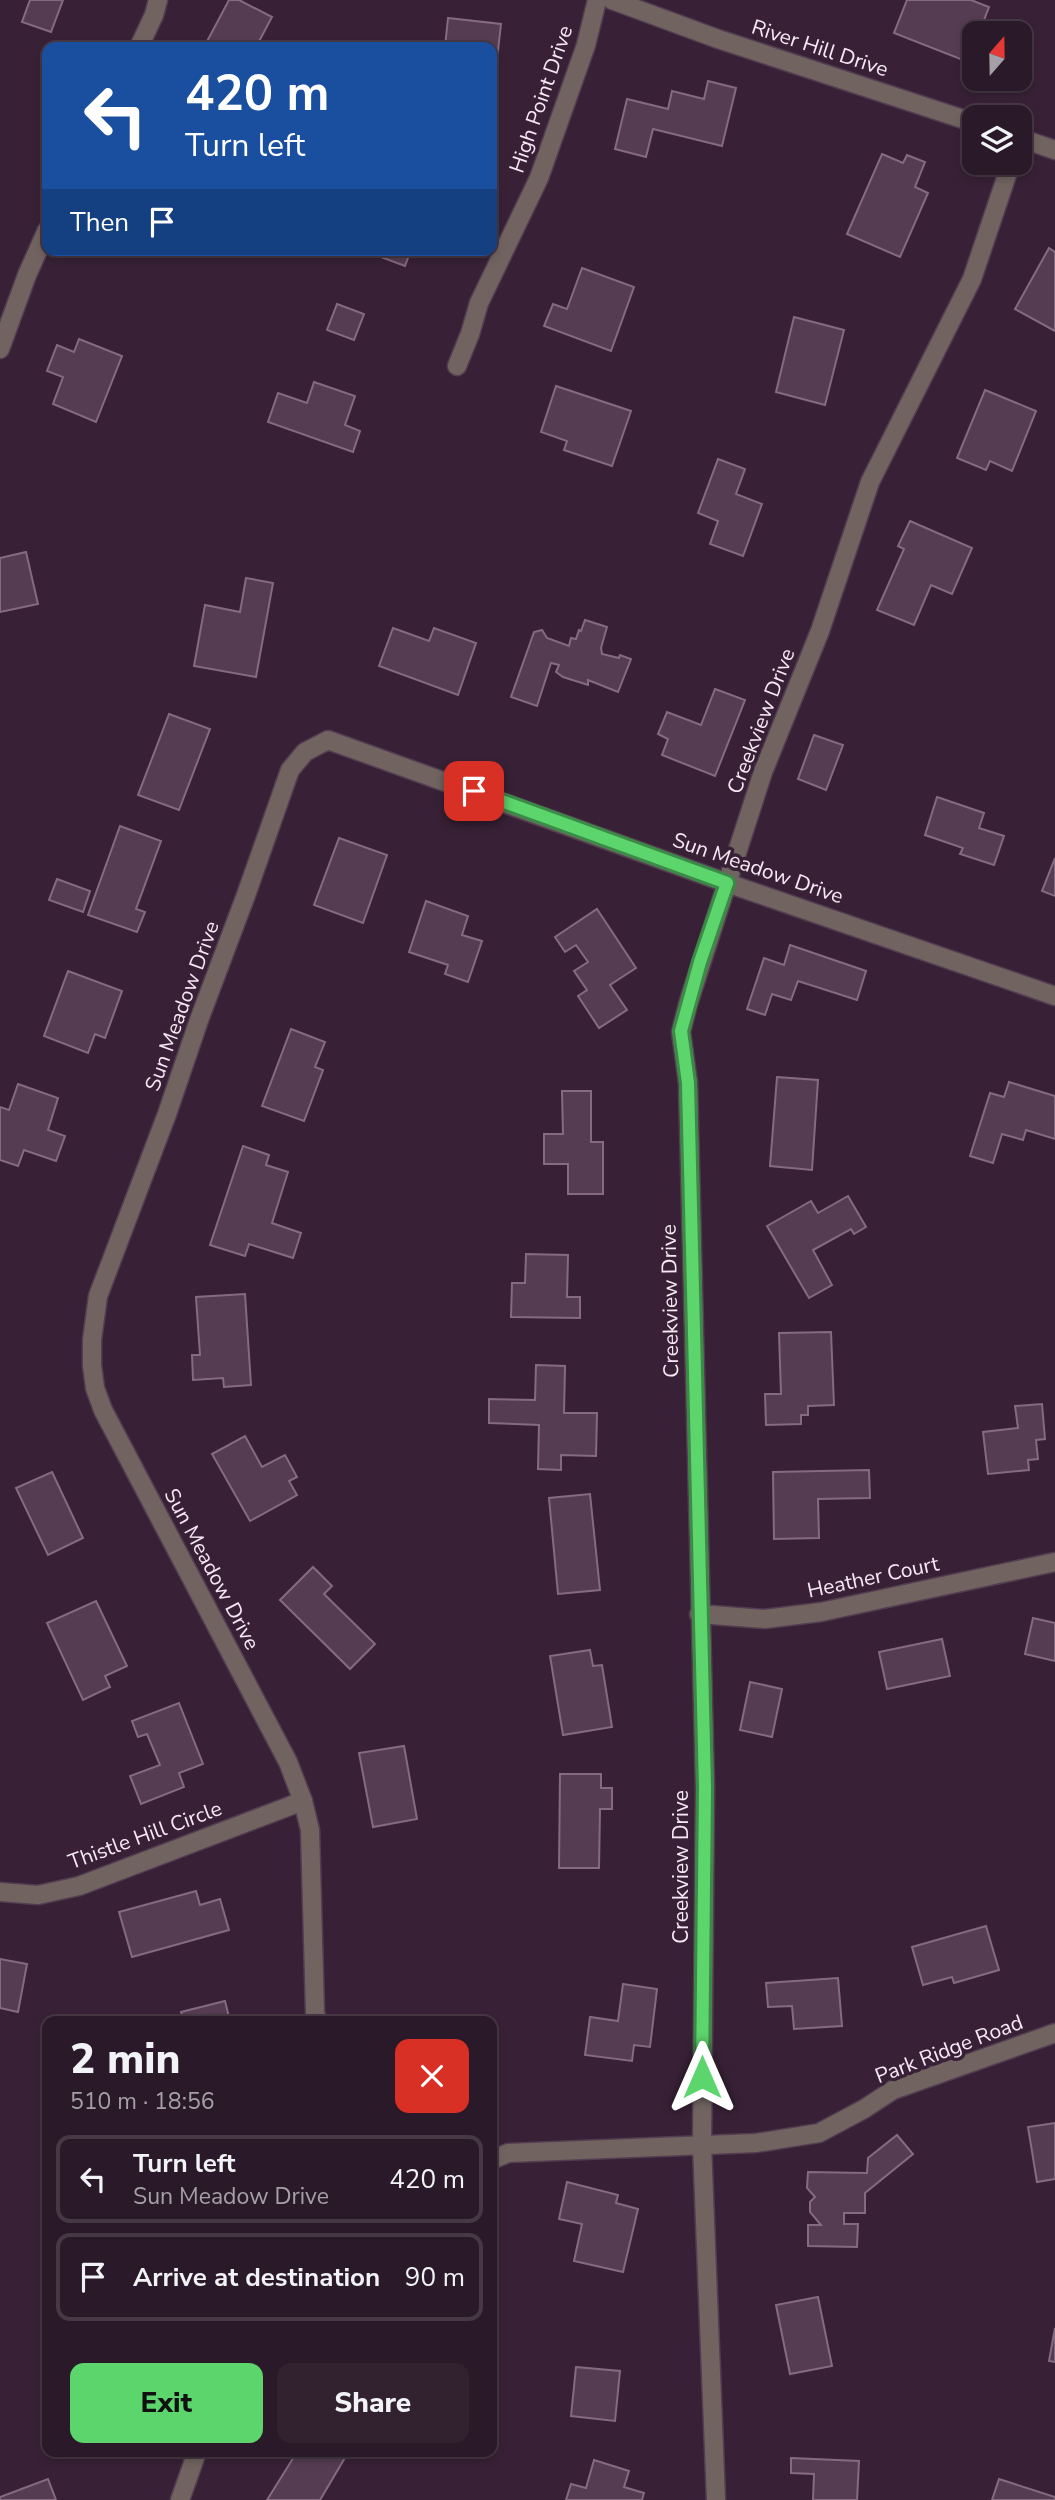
<!DOCTYPE html>
<html lang="en">
<head>
<meta charset="utf-8">
<style>
  :root { --surface:#2a1928; --page:#322230; --text:#f1f3f6; --muted:#a5a0a8; --line:#463845; --accent:#5cd56d }
  body { margin:0; font-family:"Nunito Sans",sans-serif; background:var(--page); color:var(--text); height:100vh; display:flex; flex-direction:column; font-size:26px; white-space:nowrap }
  * { box-sizing:border-box; margin:0 }
  p { font-size:23px; color:var(--muted) }
  .icon { flex:none; width:38px; height:38px; fill:none; stroke:currentColor; stroke-width:2; stroke-linecap:round; stroke-linejoin:round }
  .map { position:relative; flex:1; overflow:hidden }
  .panel { position:absolute; left:42px; top:2016px; width:455px; height:441px; display:flex; flex-direction:column; background:var(--surface); border-radius:14px; box-shadow:0 4px 10px #0003,0 0 0 2px var(--line) }
  .panel>* { flex:none }
  .top-card { position:absolute; left:42px; top:42px; width:455px; height:214px; border-radius:14px; box-shadow:0 4px 10px #0003,0 0 0 2px var(--line); background:#1a4fa0; color:#fff; overflow:hidden }
  .needle { width:46px; rotate:20deg }
  .fabs { position:absolute; left:962px; top:21px; display:grid; gap:14px }
  .fabs a { display:grid; place-items:center; width:70px; height:70px; border-radius:14px; background:var(--surface); box-shadow:0 4px 10px #0003,0 0 0 2px var(--line); font-size:35px }
  .pin { position:absolute; display:grid; place-items:center; width:60px; height:60px; color:#fff; margin:-30px; border-radius:14px; box-shadow:0 4px 10px #0006 }
  .me { position:absolute; width:77px; margin:-38px; rotate:0deg; stroke-linejoin:round; filter:drop-shadow(0 0 5px #0008) }
  .turn { display:flex; align-items:center; gap:24px; height:147px; padding:0 28px; font-size:32px }
  .turn .icon { width:91px; height:91px; stroke-width:2.5 }
  .turn b { display:block; font-size:49px; line-height:60px }
  .then { display:flex; align-items:center; height:66px; padding:0 28px; background:#0003; gap:14px; font-size:26px }
  .round { display:grid; place-items:center; flex:none; width:74px; height:74px; border-radius:14px; background:var(--page) }
  .head { display:flex; align-items:center; justify-content:space-between; height:119px; padding:0 28px }
  h1 { font-size:42px; font-weight:800; line-height:52px }
  .cta { display:flex; gap:14px; margin-top:auto; padding:14px 28px }
  .cta a { flex:1; height:80px; border-radius:14px; background:var(--accent); color:#111; font-size:28px; font-weight:800; line-height:80px; text-align:center }
  .cta a+a { background:var(--page); color:var(--text) }
  ul { padding:0; list-style:none }
  li { display:flex; align-items:center; gap:21px; height:88px; margin:0 14px 10px; padding:0 14px; border:4px solid var(--line); border-radius:14px }
  li div { flex:1 }
  li b { display:block; font-size:26px }
  li em { font-style:normal }
  .map>svg:first-child { display:block }
</style>
</head>
<body>
<div class="map">
<svg width="1055" height="2500" viewBox="0 0 1055 2500">
  <rect width="100%" height="100%" fill="#382136"/>
  <g fill="#553c53" stroke="#856a82" stroke-width="2">
    <polygon points="30,0 63,0 51,32 22,22"/>
    <polygon points="229,0 239,0 272,17 256,47 204,47"/>
    <polygon points="907,0 971,0 989,7 979,33 975,33 975,45 968,62 894,33"/>
    <polygon points="448,18 501,24 492,104 492,47 445,47"/>
    <polygon points="708,81 736,88 722,146 653,129 646,157 615,149 627,99 668,109 672,91 704,99"/>
    <polygon points="882,154 903,163 907,155 925,162 915,187 928,193 900,257 847,234"/>
    <polygon points="1049,248 1055,252 1055,331 1015,309"/>
    <polygon points="380,250 411,250 405,266 378,256"/>
    <polygon points="582,268 634,287 611,351 544,326 553,304 567,309"/>
    <polygon points="337,304 364,314 354,340 327,330"/>
    <polygon points="794,317 844,330 825,405 776,392"/>
    <polygon points="79,339 122,356 96,422 53,404 63,377 47,371 57,345 74,352"/>
    <polygon points="314,382 355,396 345,425 360,431 353,452 268,422 278,393 307,403"/>
    <polygon points="556,386 631,411 612,466 564,450 567,441 541,432"/>
    <polygon points="985,390 1036,411 1012,471 990,461 986,470 957,458"/>
    <polygon points="718,459 745,469 736,494 762,504 743,556 710,544 718,521 698,513"/>
    <polygon points="910,521 972,548 952,594 931,585 914,625 877,610 904,549 898,546"/>
    <polygon points="26,552 38,604 0,612 0,558"/>
    <polygon points="246,578 273,583 256,677 194,666 205,605 240,612"/>
    <polygon points="585,620 607,627 601,648 602,654 619,658 620,655 631,659 618,692 588,680 588,685 563,677 556,672 559,665 551,663 537,706 511,697 534,632 542,630 547,638 569,646 571,638 576,639 579,630 581,631"/>
    <polygon points="393,628 429,641 434,628 476,643 458,695 379,666"/>
    <polygon points="715,689 745,700 715,776 662,755 668,739 658,734 667,712 701,725"/>
    <polygon points="169,714 210,729 179,810 138,795"/>
    <polygon points="814,735 843,745 826,790 798,779"/>
    <polygon points="937,797 984,813 979,828 1004,836 994,865 960,854 963,848 925,835"/>
    <polygon points="120,826 161,841 136,909 145,912 137,932 88,915"/>
    <polygon points="339,838 387,855 363,923 314,905"/>
    <polygon points="1055,858 1055,896 1042,891"/>
    <polygon points="57,879 90,891 83,912 49,900"/>
    <polygon points="426,901 468,916 462,935 482,941 468,982 445,974 448,965 409,952"/>
    <polygon points="597,909 636,968 610,985 627,1010 599,1028 578,996 587,990 574,971 588,962 576,945 565,952 555,937"/>
    <polygon points="790,945 866,971 857,1000 798,981 791,1000 772,994 765,1015 747,1009 764,958 784,965"/>
    <polygon points="68,971 122,991 105,1038 95,1034 88,1053 44,1036"/>
    <polygon points="291,1029 325,1042 315,1067 323,1070 304,1121 262,1106"/>
    <polygon points="777,1077 818,1080 812,1170 770,1166"/>
    <polygon points="1009,1082 1055,1096 1055,1139 1026,1130 1023,1140 1002,1134 993,1163 970,1156 990,1093 1004,1097"/>
    <polygon points="18,1084 58,1098 48,1130 65,1136 56,1161 24,1150 18,1166 0,1160 0,1107 9,1110"/>
    <polygon points="562,1091 591,1091 591,1142 603,1142 603,1194 568,1194 568,1164 544,1164 544,1134 563,1134"/>
    <polygon points="243,1146 269,1155 266,1165 288,1172 272,1223 301,1233 293,1258 249,1244 245,1256 210,1245"/>
    <polygon points="848,1196 866,1227 854,1234 851,1229 813,1250 832,1285 809,1298 767,1226 811,1201 818,1213"/>
    <polygon points="526,1254 568,1255 567,1297 580,1297 580,1318 511,1317 512,1283 525,1283"/>
    <polygon points="245,1294 251,1385 224,1387 223,1378 193,1380 192,1355 200,1355 196,1297"/>
    <polygon points="831,1332 834,1405 808,1406 808,1415 801,1415 801,1424 766,1425 765,1394 781,1394 779,1333"/>
    <polygon points="536,1365 565,1366 564,1413 597,1413 596,1456 561,1455 561,1470 538,1469 539,1425 489,1423 489,1399 535,1400"/>
    <polygon points="1042,1404 1045,1439 1036,1440 1038,1459 1028,1460 1029,1470 988,1474 983,1432 1018,1428 1015,1406"/>
    <polygon points="245,1436 262,1467 285,1455 297,1477 289,1481 297,1495 250,1521 212,1454"/>
    <polygon points="869,1470 870,1498 818,1499 819,1538 774,1539 773,1472"/>
    <polygon points="52,1472 83,1538 48,1555 16,1488"/>
    <polygon points="590,1494 600,1590 558,1594 549,1498"/>
    <polygon points="313,1567 332,1586 324,1594 375,1644 350,1669 280,1600"/>
    <polygon points="96,1601 127,1666 105,1676 110,1687 83,1700 47,1623"/>
    <polygon points="1033,1618 1055,1623 1055,1661 1025,1654"/>
    <polygon points="942,1639 950,1676 887,1689 879,1652"/>
    <polygon points="590,1650 593,1666 602,1665 612,1727 563,1735 550,1656"/>
    <polygon points="750,1682 782,1689 772,1737 740,1730"/>
    <polygon points="179,1703 203,1764 179,1773 184,1787 141,1804 130,1776 160,1765 147,1734 138,1737 132,1721"/>
    <polygon points="404,1746 417,1819 373,1827 359,1753"/>
    <polygon points="560,1774 601,1774 601,1788 612,1788 612,1809 600,1809 599,1868 559,1868"/>
    <polygon points="196,1891 200,1905 220,1899 229,1930 132,1957 119,1912"/>
    <polygon points="986,1926 999,1970 954,1983 952,1977 923,1985 912,1947"/>
    <polygon points="0,1959 27,1964 18,2012 0,2008"/>
    <polygon points="838,1978 842,2026 794,2029 792,2006 768,2007 766,1983"/>
    <polygon points="623,1984 657,1989 650,2047 634,2045 632,2061 585,2055 590,2017 618,2021"/>
    <polygon points="225,2001 230,2021 184,2021 181,2012"/>
    <polygon points="1055,2123 1055,2179 1037,2182 1028,2127"/>
    <polygon points="897,2135 913,2154 865,2193 865,2213 844,2213 844,2224 858,2224 857,2247 808,2246 808,2225 821,2225 810,2212 810,2202 815,2197 807,2188 808,2172 867,2173 868,2158"/>
    <polygon points="567,2182 618,2195 616,2203 638,2209 623,2272 574,2261 582,2224 559,2219"/>
    <polygon points="818,2297 832,2366 790,2374 776,2305"/>
    <polygon points="1055,2328 1055,2362 1049,2361"/>
    <polygon points="576,2367 620,2371 615,2421 571,2416"/>
    <polygon points="297,2452 339,2452 346,2456 320,2500 267,2500"/>
    <polygon points="791,2458 859,2461 857,2500 813,2500 814,2474 791,2473"/>
    <polygon points="594,2460 629,2471 624,2487 644,2493 642,2500 566,2500 571,2484 586,2488"/>
    <polygon points="48,2479 56,2500 0,2500 0,2497"/>
    <polygon points="999,2479 1055,2497 1055,2500 992,2500"/>
  </g>
  <g fill="none" stroke-linecap="round" stroke-linejoin="round">
    <defs>
      <g id="minor">
        <polyline points="612,0 718,39 975,123"/>
        <polyline points="139,47 154,15 158,0"/>
        <polyline points="1020,138 1055,150"/>
        <polyline points="0,349 27,275 47,230"/>
        <polyline points="457,366 470,334 479,303 539,178 586,45 597,0"/>
        <polyline points="699,1614 765,1619 821,1612 1055,1562"/>
        <polyline points="0,1892 38,1895 79,1886 303,1801"/>
        <polyline points="317,2021 315,2012 310,1830 303,1801 288,1762 103,1410 95,1388 92,1365 92,1340 98,1296 167,1114 199,1020 246,895 290,770 305,752 328,740 727,883 1055,996"/>
        <polyline points="492,2160 508,2153 756,2143 819,2133 864,2109 893,2090 1055,2033"/>
        <polyline points="180,2500 197,2452"/>
        <polyline points="716,2500 702,2145 705,1788 688,1083 681,1032 688,1004 763,772 820,631 870,482 972,279 1011,163"/>
      </g>
    </defs>
    <use href="#minor" stroke="#533d51" stroke-width="21"/>
    <use href="#minor" stroke="#716460" stroke-width="18"/>
  </g>
  <g fill="none" stroke-linecap="round" stroke-linejoin="round">
    <defs>
      <polyline id="route" points="474,791 727,883 700,962 681,1031 688,1083 705,1788 702,2077"/>
    </defs>
    <use href="#route" stroke="#3c8a47" stroke-width="18"/>
    <use href="#route" stroke="#5cd56d" stroke-width="12"/>
  </g>
  <g text-anchor="middle" stroke-width="7" stroke-linejoin="round" paint-order="stroke">
    <g font-size="21" fill="#f7e8f5" stroke="#382136">
      <text transform="translate(820 48) rotate(18)" y="7">River Hill Drive</text>
      <text transform="translate(541 99) rotate(-71)" y="7">High Point Drive</text>
      <text transform="translate(761 721) rotate(-69)" y="7">Creekview Drive</text>
      <text transform="translate(758 868) rotate(19)" y="7">Sun Meadow Drive</text>
      <text transform="translate(182 1006) rotate(-70)" y="7">Sun Meadow Drive</text>
      <text transform="translate(670 1301) rotate(-91)" y="7">Creekview Drive</text>
      <text transform="translate(212 1569) rotate(62)" y="7">Sun Meadow Drive</text>
      <text transform="translate(873 1577) rotate(-12)" y="7">Heather Court</text>
      <text transform="translate(145 1835) rotate(-20)" y="7">Thistle Hill Circle</text>
      <text transform="translate(681 1867) rotate(-90)" y="7">Creekview Drive</text>
      <text transform="translate(949 2049) rotate(-21)" y="7">Park Ridge Road</text>
    </g>
  </g>
</svg>
<div class="fabs">
<a><svg class="needle" viewBox="-14 -14 28 28"><path d="M0-13l5 13h-10z" fill="#e53935"/><path d="M0 13l5-13h-10z" fill="#a5a0a8"/></svg></a>
<a><svg class="icon" aria-label="layers" viewBox="0 0 24 24"><path d="M12 4l9 5-9 5-9-5zM3 14l9 5 9-5"/></svg></a>
</div>
<div class="pin" style="left:474px;top:791px;background:#d93025"><svg class="icon" aria-label="arrive" viewBox="0 0 24 24"><path d="M6 21V4h12l-3 4 3 4H6"/></svg></div>
<svg class="me" style="left:702px;top:2077px" viewBox="-20 -20 40 40"><path d="M0-17L14 15 0 8-14 15z" fill="#5cd56d" stroke="#fff" stroke-width="4"/></svg>
<div class="top-card">
<div class="turn"><svg class="icon" aria-label="left" viewBox="0 0 24 24"><path d="M17 20v-9H6M10 6l-5 5 5 5"/></svg><div><b>420 m</b>Turn left</div></div>
<div class="then">Then<svg class="icon" aria-label="arrive" viewBox="0 0 24 24"><path d="M6 21V4h12l-3 4 3 4H6"/></svg></div>
</div>
<section class="panel">
<div class="head"><div><h1>2 min</h1><p>510 m · 18:56</p></div><a class="round" style="background:#d93025;color:#fff"><svg class="icon" aria-label="close" viewBox="0 0 24 24"><path d="M6 6l12 12M18 6L6 18"/></svg></a></div>
<ul>
<li><svg class="icon" aria-label="left" viewBox="0 0 24 24"><path d="M17 20v-9H6M10 6l-5 5 5 5"/></svg><div><b>Turn left</b><p>Sun Meadow Drive</p></div><em>420 m</em></li>
<li><svg class="icon" aria-label="arrive" viewBox="0 0 24 24"><path d="M6 21V4h12l-3 4 3 4H6"/></svg><div><b>Arrive at destination</b></div><em>90 m</em></li>
</ul>
<div class="cta"><a>Exit</a><a>Share</a></div>
</section>
</div>
</body>
</html>
